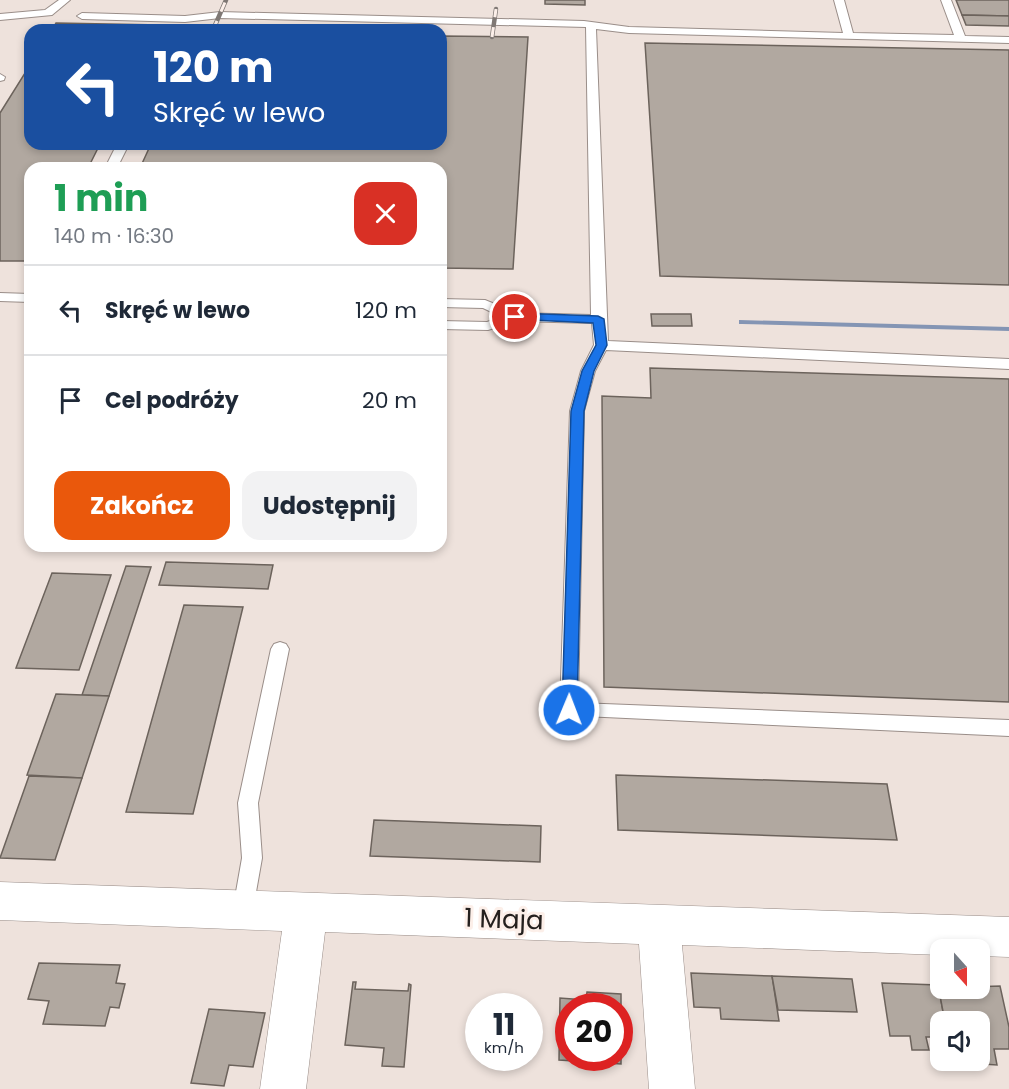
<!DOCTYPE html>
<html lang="pl">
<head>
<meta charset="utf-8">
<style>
  :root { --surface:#fff; --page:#f2f2f3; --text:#1f2937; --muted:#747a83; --line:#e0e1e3; --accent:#ea580c }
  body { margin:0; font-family:Poppins,sans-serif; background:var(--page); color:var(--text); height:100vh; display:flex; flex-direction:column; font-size:22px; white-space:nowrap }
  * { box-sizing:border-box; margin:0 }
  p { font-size:20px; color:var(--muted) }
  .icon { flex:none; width:33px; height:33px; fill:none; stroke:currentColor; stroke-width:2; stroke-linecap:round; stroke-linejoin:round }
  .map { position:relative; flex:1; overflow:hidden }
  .side { position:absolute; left:24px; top:162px; width:423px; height:390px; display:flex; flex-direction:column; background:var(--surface); border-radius:18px; box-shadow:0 3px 9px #0003 }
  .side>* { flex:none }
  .hud { position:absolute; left:24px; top:24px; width:423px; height:126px; border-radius:18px; box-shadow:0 3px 9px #0003; background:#1a4fa0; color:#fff; overflow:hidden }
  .needle { width:39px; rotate:159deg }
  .buttons { position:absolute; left:930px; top:939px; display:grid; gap:12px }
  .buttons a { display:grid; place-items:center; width:60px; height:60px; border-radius:12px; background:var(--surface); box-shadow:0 3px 9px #0003; font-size:30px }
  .speed { position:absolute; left:465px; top:993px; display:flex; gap:12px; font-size:30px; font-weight:700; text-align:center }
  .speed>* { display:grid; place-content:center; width:78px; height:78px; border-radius:50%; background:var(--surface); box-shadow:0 3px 9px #0003; line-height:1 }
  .speed small { font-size:15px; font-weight:400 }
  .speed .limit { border:9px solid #d22; background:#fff; color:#111 }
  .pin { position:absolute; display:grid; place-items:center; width:51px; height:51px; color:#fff; margin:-26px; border:3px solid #fff; border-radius:50%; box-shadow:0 2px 6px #0007 }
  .me { position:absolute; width:66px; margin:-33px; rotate:1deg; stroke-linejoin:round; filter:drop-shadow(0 0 4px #0008) }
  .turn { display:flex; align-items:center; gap:21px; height:126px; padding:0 30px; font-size:27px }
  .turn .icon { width:78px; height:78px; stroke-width:2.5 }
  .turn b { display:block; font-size:42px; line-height:51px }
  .round { display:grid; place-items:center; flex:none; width:63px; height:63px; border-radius:18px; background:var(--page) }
  .head { display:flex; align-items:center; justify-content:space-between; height:102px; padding:0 30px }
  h1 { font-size:36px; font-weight:700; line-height:45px; color:#1e9e55 }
  .action { display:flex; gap:12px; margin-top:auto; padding:12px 30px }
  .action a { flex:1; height:69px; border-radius:18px; background:var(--accent); color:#fff; font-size:24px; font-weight:700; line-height:69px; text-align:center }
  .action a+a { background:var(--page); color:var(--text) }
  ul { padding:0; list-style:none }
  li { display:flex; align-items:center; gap:18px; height:90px; padding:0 30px; border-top:2px solid var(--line) }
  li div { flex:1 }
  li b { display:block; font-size:22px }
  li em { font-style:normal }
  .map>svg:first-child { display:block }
</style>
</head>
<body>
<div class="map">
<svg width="1009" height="1089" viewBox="0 0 1009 1089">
  <rect width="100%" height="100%" fill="#eee2dc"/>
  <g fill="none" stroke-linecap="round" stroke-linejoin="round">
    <polygon fill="#8495b4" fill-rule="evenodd" points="739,320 1009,327 1009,331 742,324 739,324"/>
  </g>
  <g fill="#b1a8a0" stroke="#6c635c" stroke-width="1.5" fill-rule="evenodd">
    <polygon points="545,0 585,0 585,5 545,4"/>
    <polygon points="956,0 1009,0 1009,16 962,15"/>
    <polygon points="962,15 1009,16 1009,26 966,25"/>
    <polygon points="56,23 160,25 157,30 52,30"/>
    <polygon points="441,36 528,37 513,269 441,268 441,168 140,168 151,144 441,144"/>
    <polygon points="645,43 1009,50 1009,285 660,276"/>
    <polygon points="30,65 30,144 100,144 88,168 30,168 30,261 0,261 0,113"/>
    <polygon points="651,314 691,314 692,326 652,326"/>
    <polygon points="650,368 1009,379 1009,702 604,687 602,396 651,398"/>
    <polygon points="166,562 273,565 268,589 159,585"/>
    <polygon points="126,566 151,567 109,696 82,695"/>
    <polygon points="52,573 111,575 79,670 16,668"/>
    <polygon points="184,605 243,607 193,814 126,812"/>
    <polygon points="56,694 109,696 82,778 27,775"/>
    <polygon points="616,775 887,784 897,840 618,830"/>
    <polygon points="29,776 82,778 55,860 0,858"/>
    <polygon points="374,820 541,826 540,862 370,856"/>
    <polygon points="39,963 120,965 116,983 125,984 119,1008 110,1007 105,1026 43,1024 49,1001 28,999"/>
    <polygon points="691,973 772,976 779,1021 721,1019 720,1008 694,1007"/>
    <polygon points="772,976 852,979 857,1012 778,1010"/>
    <polygon points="353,982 356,982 355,989 408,991 409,984 411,985 404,1067 382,1066 384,1048 345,1045"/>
    <polygon points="882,983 938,985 945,1022 940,1022 940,1037 926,1037 929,1050 912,1050 910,1036 890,1036"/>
    <polygon points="938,985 940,985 940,988 1000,986 1009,1027 1009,1049 994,1049 997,1065 952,1062 980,1060 980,1022 945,1022"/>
    <path d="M 587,992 L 621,994 L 621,1064 L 559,1060 L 560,998 L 586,1000 ZM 568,1006 L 620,1006 L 620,1058 L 568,1058 Z"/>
    <polygon points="209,1009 265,1013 253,1067 229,1065 224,1086 191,1083"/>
  </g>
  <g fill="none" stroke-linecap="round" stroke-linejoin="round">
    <defs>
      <g id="service">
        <polygon points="59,0 70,0 52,15 0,20 0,14 45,10"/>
        <polygon points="834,0 844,0 853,33 954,35 941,0 951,0 965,36 1009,37 1009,43 629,33 596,29 608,341 1009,359 1009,369 606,350 595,371 584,411 578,703 1009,720 1009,736 562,715 560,710 570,411 581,371 594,345 592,323 516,321 488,330 441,329 441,321 487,322 502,317 483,308 441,307 441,299 485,300 517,313 591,315 586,27 220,18 185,22 82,19 77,16 82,13 185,16 220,12 584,21 629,27 843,33"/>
        <polygon points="0,74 5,77 4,80 0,81"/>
        <polygon points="117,144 129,144 117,168 105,168"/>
        <polygon points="0,293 30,294 30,302 0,301"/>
        <polygon points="280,642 286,644 289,649 258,803 262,858 253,909 250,916 243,919 236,916 233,909 242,858 238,803 271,649 274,644"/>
      </g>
      <polygon id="minor" points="0,882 1009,917 1009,957 980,956 980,950 940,950 940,955 682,945 695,1089 649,1089 639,944 325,932 306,1089 260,1089 282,931 0,920"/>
    </defs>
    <use href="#service" stroke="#9a8e89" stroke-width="2"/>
    <use href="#minor" stroke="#9a8e89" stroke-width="1"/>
    <use href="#service" fill="#fff" fill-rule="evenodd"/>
    <use href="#minor" fill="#fff" fill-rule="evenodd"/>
    <defs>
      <g id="rail">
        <polyline points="213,30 226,0"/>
        <polyline points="492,37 496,9"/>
      </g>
    </defs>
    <use href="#rail" stroke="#7f7874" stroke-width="4.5"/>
    <use href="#rail" stroke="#fcefe9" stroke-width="3" stroke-dasharray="10" stroke-linecap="butt"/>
  </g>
  <polygon fill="#1a73e8" stroke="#114b97" stroke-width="1.5" points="515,313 598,316 604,319 607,345 594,371 584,411 577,710 569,716 562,710 571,411 582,371 596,345 593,323 511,319 511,314"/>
  <g text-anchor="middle" stroke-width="6" stroke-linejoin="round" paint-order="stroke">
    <g font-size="26" fill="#24201e" stroke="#fcefe9">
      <text transform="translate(504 919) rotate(2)" y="9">1 Maja</text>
    </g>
  </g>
</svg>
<div class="buttons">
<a><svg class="needle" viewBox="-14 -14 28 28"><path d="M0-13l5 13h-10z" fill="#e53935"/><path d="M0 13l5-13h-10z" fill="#747a83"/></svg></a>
<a><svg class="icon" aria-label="sound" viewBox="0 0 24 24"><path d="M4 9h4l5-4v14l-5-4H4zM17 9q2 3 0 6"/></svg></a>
</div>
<div class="speed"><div>11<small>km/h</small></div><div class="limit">20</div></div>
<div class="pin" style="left:515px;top:317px;background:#d93025"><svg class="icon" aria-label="arrive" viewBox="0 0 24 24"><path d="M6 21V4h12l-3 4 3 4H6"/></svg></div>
<svg class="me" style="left:569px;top:710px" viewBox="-20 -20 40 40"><circle r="17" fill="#1a73e8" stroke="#fff" stroke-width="3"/><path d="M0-11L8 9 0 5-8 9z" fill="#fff"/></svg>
<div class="hud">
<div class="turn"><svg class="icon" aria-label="left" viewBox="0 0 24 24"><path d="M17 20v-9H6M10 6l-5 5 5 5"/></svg><div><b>120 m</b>Skręć w lewo</div></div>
</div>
<section class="side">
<div class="head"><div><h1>1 min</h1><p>140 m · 16:30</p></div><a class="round" style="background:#d93025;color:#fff"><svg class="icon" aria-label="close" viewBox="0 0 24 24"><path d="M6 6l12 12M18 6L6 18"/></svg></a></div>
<ul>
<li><svg class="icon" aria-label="left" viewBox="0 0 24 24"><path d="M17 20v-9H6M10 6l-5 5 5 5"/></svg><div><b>Skręć w lewo</b></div><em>120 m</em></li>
<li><svg class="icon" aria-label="arrive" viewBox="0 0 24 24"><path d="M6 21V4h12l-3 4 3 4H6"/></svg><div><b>Cel podróży</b></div><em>20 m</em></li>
</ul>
<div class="action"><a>Zakończ</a><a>Udostępnij</a></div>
</section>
</div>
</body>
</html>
